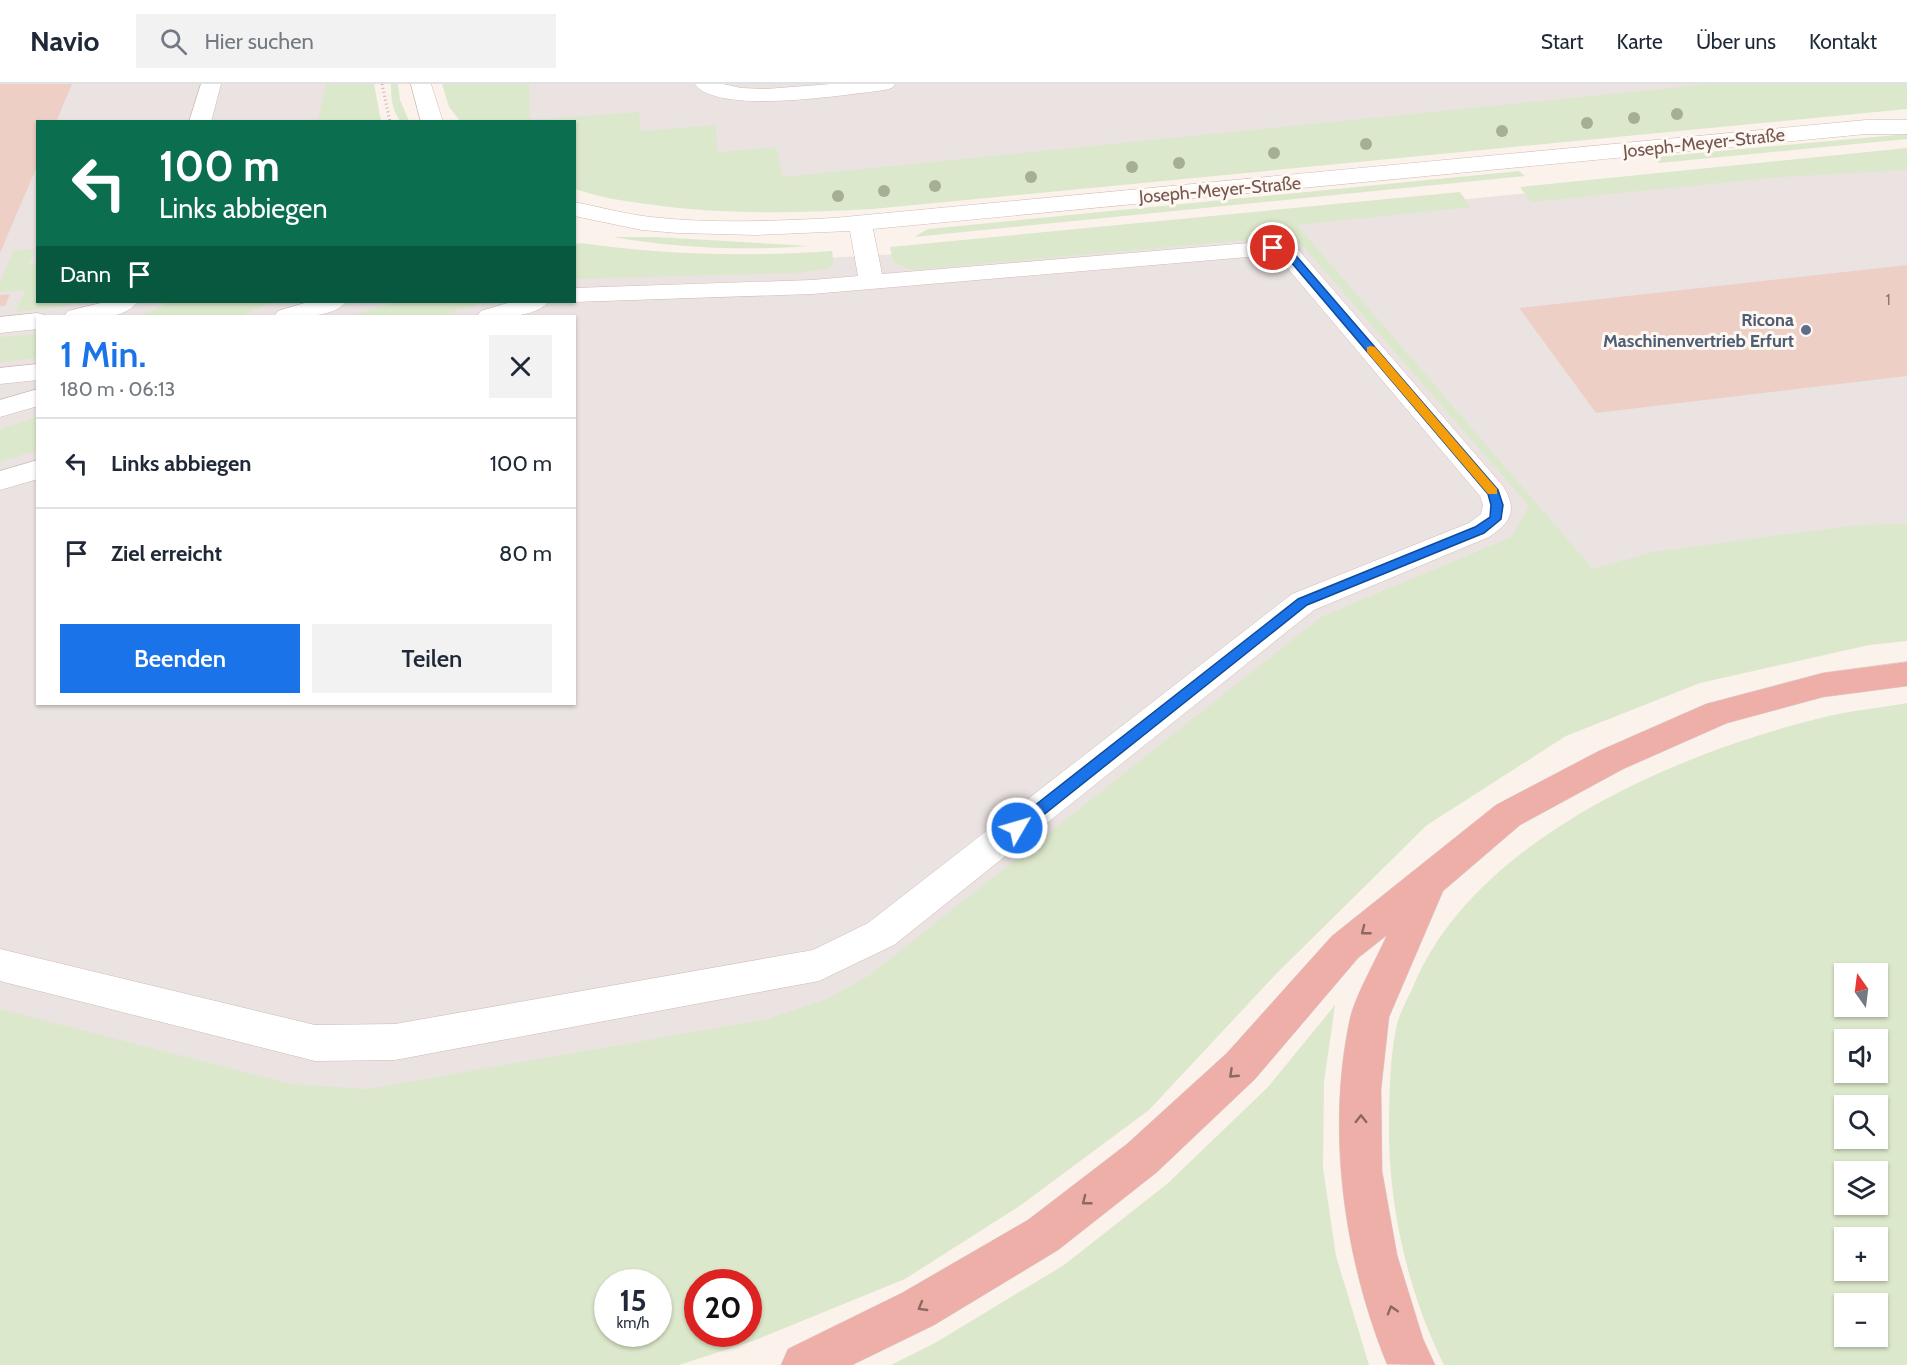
<!DOCTYPE html>
<html lang="de">
<head>
<meta charset="utf-8">
<style>
  :root { --surface:#fff; --page:#f2f2f3; --text:#1f2937; --muted:#747a83; --line:#e0e1e3; --accent:#1a73e8 }
  body { margin:0; font-family:Cabin,sans-serif; background:var(--page); color:var(--text); height:100vh; display:flex; flex-direction:column; font-size:22px; white-space:nowrap }
  * { box-sizing:border-box; margin:0 }
  p { font-size:20px; color:var(--muted) }
  .icon { flex:none; width:33px; height:33px; fill:none; stroke:currentColor; stroke-width:2; stroke-linecap:round; stroke-linejoin:round }
  .map { position:relative; flex:1; overflow:hidden }
  .sheet { position:absolute; left:36px; top:231px; width:540px; height:390px; display:flex; flex-direction:column; background:var(--surface); border-radius:0px; box-shadow:0 2px 4px #0004 }
  .sheet>* { flex:none }
  .banner { position:absolute; left:36px; top:36px; width:540px; height:183px; border-radius:0px; box-shadow:0 2px 4px #0004; background:#0b6e4f; color:#fff; overflow:hidden }
  .needle { width:39px; rotate:346deg }
  .controls { position:absolute; left:1834px; top:879px; display:grid; gap:12px }
  .controls a { display:grid; place-items:center; width:54px; height:54px; border-radius:0px; background:var(--surface); box-shadow:0 2px 4px #0004; font-size:30px }
  .speed { position:absolute; left:594px; top:1185px; display:flex; gap:12px; font-size:30px; font-weight:700; text-align:center }
  .speed>* { display:grid; place-content:center; width:78px; height:78px; border-radius:50%; background:var(--surface); box-shadow:0 2px 4px #0004; line-height:1 }
  .speed small { font-size:15px; font-weight:400 }
  .speed .limit { border:9px solid #d22; background:#fff; color:#111 }
  .pin { position:absolute; display:grid; place-items:center; width:51px; height:51px; color:#fff; margin:-26px; border:3px solid #fff; border-radius:50%; box-shadow:0 2px 6px #0007 }
  .me { position:absolute; width:66px; margin:-33px; rotate:52deg; stroke-linejoin:round; filter:drop-shadow(0 0 4px #0008) }
  .turn { display:flex; align-items:center; gap:21px; height:126px; padding:0 24px; font-size:27px }
  .turn .icon { width:78px; height:78px; stroke-width:2.5 }
  .turn b { display:block; font-size:42px; line-height:51px }
  .then { display:flex; align-items:center; height:57px; padding:0 24px; background:#0003; gap:12px; font-size:22px }
  .round { display:grid; place-items:center; flex:none; width:63px; height:63px; border-radius:0px; background:var(--page) }
  .summary { display:flex; align-items:center; justify-content:space-between; height:102px; padding:0 24px }
  h1 { font-size:36px; font-weight:600; line-height:45px; color:var(--accent) }
  .button { display:flex; gap:12px; margin-top:auto; padding:12px 24px }
  .button a { flex:1; height:69px; border-radius:0px; background:var(--accent); color:#fff; font-size:24px; font-weight:600; line-height:69px; text-align:center }
  .button a+a { background:var(--page); color:var(--text) }
  ul { padding:0; list-style:none }
  li { display:flex; align-items:center; gap:18px; height:90px; padding:0 24px; border-top:2px solid var(--line) }
  li div { flex:1 }
  li b { display:block; font-size:22px }
  li em { font-style:normal }
  header { display:flex; align-items:center; gap:36px; box-sizing:border-box; height:84px; padding:0 30px; background:var(--surface); border-bottom:2px solid var(--line) }
  header strong { font-size:28px }
  nav { display:flex; gap:33px; margin-inline-start:auto; font-size:21px }
  .search { width:420px; height:54px; background:var(--page); display:flex; align-items:center; gap:15px; box-sizing:border-box; padding:0 21px; border-radius:0px; color:var(--muted); font-size:22px }
  .map>svg:first-child { display:block }
</style>
</head>
<body>
<header>
<strong>Navio</strong>
<div class="search"><svg class="icon" aria-label="search" viewBox="0 0 24 24"><circle cx="10" cy="10" r="6"/><path d="M15 15l6 6"/></svg>Hier suchen</div>
<nav><a>Start</a><a>Karte</a><a>Über uns</a><a>Kontakt</a></nav>
</header>
<div class="map">
<svg width="1907" height="1281" viewBox="0 0 1907 1281">
  <rect width="100%" height="100%" fill="#fbf2ec"/>
  <g fill="#ebe3e1" fill-rule="evenodd">
    <path d="M 0,0 L 356,0 L 369,37 L 38,38 L 38,218 L 574,218 L 575,165 L 737,179 L 917,169 L 1907,72 L 1907,531 L 1674,578 L 658,1198 L 0,1209 ZM 38,232 L 574,232 L 574,620 L 38,620 Z"/>
    <polygon points="490,0 1907,0 1907,1 775,106 574,38 513,37"/>
  </g>
  <g fill="#dce8cb" fill-rule="evenodd">
    <polygon points="326,0 374,0 381,37 318,37"/>
    <path d="M 391,0 L 398,0 L 400,16 L 409,37 L 400,37 C 392,26 391,14 391,0 Z"/>
    <path d="M 442,0 L 529,0 L 530,36 L 639,28 L 641,47 L 715,41 L 718,68 L 776,63 L 783,93 L 1710,0 L 1907,0 L 1907,25 L 873,125 C 797,129 722,131 647,120 C 622,117 598,113 575,105 L 574,38 L 460,37 L 449,23 Z"/>
    <polygon points="1907,50 1907,55 1659,79 1655,73"/>
    <polygon points="1907,64 1907,86 1781,93 1531,118 1520,103"/>
    <polygon points="1519,87 1525,92 914,153 928,145"/>
    <path d="M 1460,108 L 1471,123 L 1297,141 L 1593,485 L 1653,468 L 1858,441 L 1907,440 L 1907,557 L 1869,561 L 1700,599 L 1566,652 L 1427,741 L 1277,889 L 1149,1026 L 1021,1121 L 905,1195 L 753,1257 L 679,1281 L 0,1281 L 0,925 L 291,1000 L 368,1005 L 767,935 L 827,915 L 870,891 L 1321,533 L 1512,453 L 1529,422 L 1301,160 L 1269,154 L 912,186 L 893,178 L 890,163 ZM 608,1198 L 658,1198 L 658,1250 L 608,1250 ZM 698,1198 L 748,1198 L 748,1250 L 698,1250 Z"/>
    <path d="M 613,153 L 655,153 L 809,162 C 744,167 677,164 613,153 Z"/>
    <path d="M 581,159 C 665,171 747,173 832,167 L 834,180 L 828,184 L 796,189 L 575,195 L 575,160 Z"/>
    <polygon points="35,165 29,180 37,179 38,218 79,218 59,223 16,228 25,206 0,208 0,199 13,167"/>
    <polygon points="168,218 273,218 240,232 137,232 156,225"/>
    <polygon points="397,218 486,218 439,232 350,232"/>
    <polygon points="37,250 37,274 0,278 0,253"/>
    <polygon points="37,333 37,366 0,378 0,345"/>
    <path d="M 1907,619 L 1907,1281 L 1444,1281 C 1410,1213 1391,1133 1389,1057 C 1389,1020 1389,981 1396,944 C 1399,930 1407,916 1413,903 C 1474,754 1681,667 1829,632 C 1854,626 1881,624 1907,619 ZM 1845,890 L 1878,890 L 1878,922 L 1845,922 ZM 1845,956 L 1878,956 L 1878,988 L 1845,988 ZM 1845,1022 L 1878,1022 L 1878,1054 L 1845,1054 ZM 1845,1088 L 1878,1088 L 1878,1120 L 1845,1120 ZM 1845,1154 L 1878,1154 L 1878,1186 L 1845,1186 ZM 1845,1220 L 1878,1220 L 1878,1252 L 1845,1252 Z"/>
    <polygon points="1335,921 1324,998 1323,1084 1336,1172 1369,1281 891,1281 935,1259 1064,1181 1167,1100 1268,1003"/>
  </g>
  <g fill="#eecfc6">
    <polygon points="0,0 72,0 56,38 38,38 38,80 0,169"/>
    <polygon points="1907,181 1907,292 1596,329 1519,224"/>
    <polygon points="10,210 5,222 0,222 0,211"/>
  </g>
  <g fill="none" stroke-linecap="round" stroke-linejoin="round">
    <defs>
      <g id="minor">
        <polygon points="201,0 221,0 211,38 189,38"/>
        <polygon points="411,0 431,0 443,38 421,38"/>
        <path d="M 695,0 L 723,0 L 741,4 L 766,5 L 831,0 L 895,0 L 892,4 L 885,6 C 849,10 717,32 695,0 Z"/>
        <path d="M 1866,36 L 1907,36 L 1907,50 L 1866,50 L 873,145 L 882,190 L 1273,157 L 1297,164 L 1503,402 C 1518,427 1511,438 1489,453 L 1314,526 L 894,861 L 819,897 L 395,976 L 315,977 L 0,897 L 0,865 L 315,941 L 395,940 L 813,866 L 868,839 L 1292,510 L 1469,439 L 1481,430 L 1483,421 L 1480,412 L 1279,174 L 1271,171 L 812,210 L 574,218 L 570,218 L 574,218 L 574,204 L 812,196 L 858,192 L 850,147 L 756,151 L 678,149 L 642,146 L 574,132 L 574,118 C 600,123 625,130 651,133 C 712,140 773,137 834,134 Z"/>
        <path d="M 105,218 L 137,218 C 123,238 85,234 64,232 L 68,227 Z"/>
        <path d="M 308,218 L 346,218 C 334,234 292,234 274,232 L 278,227 Z"/>
        <path d="M 511,218 L 548,218 C 536,234 495,234 477,232 L 481,227 Z"/>
        <polygon points="38,229 48,232 38,232 38,245 0,249 0,233"/>
        <polygon points="38,280 38,296 0,300 0,284"/>
        <polygon points="38,305 38,322 0,333 0,316"/>
        <polygon points="38,376 38,395 0,406 0,387"/>
      </g>
      <path id="highway" d="M 1907,578 L 1907,602 L 1823,613 L 1727,639 L 1623,685 L 1520,741 L 1443,807 L 1389,933 L 1381,1005 L 1382,1087 L 1397,1171 L 1423,1255 L 1435,1281 L 1387,1280 C 1344,1175 1326,1046 1350,935 C 1355,912 1377,874 1387,851 L 1358,874 L 1255,995 L 1157,1088 L 1058,1166 L 934,1241 L 852,1281 L 781,1281 L 788,1265 L 902,1209 L 1028,1136 L 1127,1060 L 1227,969 L 1332,852 L 1496,721 L 1599,667 L 1706,620 L 1823,589 Z"/>
    </defs>
    <use href="#minor" stroke="#cebbb4" stroke-width="1"/>
    <use href="#highway" stroke="#d8d0ce" stroke-width="1"/>
    <polyline stroke="#d3b2a8" stroke-width="3" stroke-dasharray="1 3" stroke-linecap="butt" points="382,0 390,38"/>
    <use href="#minor" fill="#fff" fill-rule="evenodd"/>
    <use href="#highway" fill="#eeafa9" fill-rule="evenodd"/>
  </g>
  <g fill="#a5af93">
    <circle cx="1677" cy="30" r="6"/>
    <circle cx="1634" cy="34" r="6"/>
    <circle cx="1587" cy="39" r="6"/>
    <circle cx="1502" cy="47" r="6"/>
    <circle cx="1366" cy="60" r="6"/>
    <circle cx="1274" cy="69" r="6"/>
    <circle cx="1179" cy="79" r="6"/>
    <circle cx="1132" cy="83" r="6"/>
    <circle cx="1031" cy="93" r="6"/>
    <circle cx="935" cy="102" r="6"/>
    <circle cx="884" cy="107" r="6"/>
    <circle cx="838" cy="112" r="6"/>
  </g>
  <defs><path id="oneway-chevron" d="M-2-3.5L2.5 0L-2 3.5" fill="none" stroke-width="1.6" stroke-linecap="round" stroke-linejoin="round" transform="scale(1.5)"/></defs>
  <g stroke="#8c6962">
    <use href="#oneway-chevron" transform="translate(1365 847) rotate(142)"/>
    <use href="#oneway-chevron" transform="translate(1233 990) rotate(137)"/>
    <use href="#oneway-chevron" transform="translate(1361 1035) rotate(-90)"/>
    <use href="#oneway-chevron" transform="translate(1086 1117) rotate(142)"/>
    <use href="#oneway-chevron" transform="translate(922 1223) rotate(150)"/>
    <use href="#oneway-chevron" transform="translate(1392 1226) rotate(-107)"/>
  </g>
  <polygon fill="#1a73e8" stroke="#114b97" stroke-width="1.5" points="1273,161 1292,167 1498,406 1503,421 1501,435 1484,449 1307,521 1022,748 1011,748 1009,744 1011,740 1298,515 1475,443 1490,433 1491,421 1488,410 1285,171 1270,167 1270,162"/>
  <polygon fill="#f59e0b" points="1371,262 1375,263 1497,405 1497,410 1488,410 1367,268 1367,263"/>
  <circle fill="#5c6f8a" stroke="#fef7f2" stroke-width="2" cx="1806" cy="246" r="6"/>
  <g text-anchor="middle" stroke-width="6" stroke-linejoin="round" paint-order="stroke">
    <g font-size="16" fill="#92756e">
      <text x="1888" y="221">1</text>
    </g>
    <g font-size="18" fill="#745750" stroke="#fef7f2">
      <text transform="translate(1704 59) rotate(-6)" y="6">Joseph-Meyer-Straße</text>
      <text transform="translate(1220 106) rotate(-5)" y="6">Joseph-Meyer-Straße</text>
    </g>
    <g font-size="18" font-weight="bold" fill="#4e5e75" stroke="#fef7f2" text-anchor="end">
      <text x="1794" y="242">Ricona<tspan x="1794" dy="21">Maschinenvertrieb Erfurt</tspan></text>
    </g>
  </g>
</svg>
<div class="controls">
<a><svg class="needle" viewBox="-14 -14 28 28"><path d="M0-13l5 13h-10z" fill="#e53935"/><path d="M0 13l5-13h-10z" fill="#747a83"/></svg></a>
<a><svg class="icon" aria-label="sound" viewBox="0 0 24 24"><path d="M4 9h4l5-4v14l-5-4H4zM17 9q2 3 0 6"/></svg></a>
<a><svg class="icon" aria-label="search" viewBox="0 0 24 24"><circle cx="10" cy="10" r="6"/><path d="M15 15l6 6"/></svg></a>
<a><svg class="icon" aria-label="layers" viewBox="0 0 24 24"><path d="M12 4l9 5-9 5-9-5zM3 14l9 5 9-5"/></svg></a>
<a>+</a>
<a>−</a>
</div>
<div class="speed"><div>15<small>km/h</small></div><div class="limit">20</div></div>
<div class="pin" style="left:1273px;top:164px;background:#d93025"><svg class="icon" aria-label="arrive" viewBox="0 0 24 24"><path d="M6 21V4h12l-3 4 3 4H6"/></svg></div>
<svg class="me" style="left:1017px;top:744px" viewBox="-20 -20 40 40"><circle r="17" fill="#1a73e8" stroke="#fff" stroke-width="3"/><path d="M0-11L8 9 0 5-8 9z" fill="#fff"/></svg>
<div class="banner">
<div class="turn"><svg class="icon" aria-label="left" viewBox="0 0 24 24"><path d="M17 20v-9H6M10 6l-5 5 5 5"/></svg><div><b>100 m</b>Links abbiegen</div></div>
<div class="then">Dann<svg class="icon" aria-label="arrive" viewBox="0 0 24 24"><path d="M6 21V4h12l-3 4 3 4H6"/></svg></div>
</div>
<section class="sheet">
<div class="summary"><div><h1>1 Min.</h1><p>180 m · 06:13</p></div><a class="round"><svg class="icon" aria-label="close" viewBox="0 0 24 24"><path d="M6 6l12 12M18 6L6 18"/></svg></a></div>
<ul>
<li><svg class="icon" aria-label="left" viewBox="0 0 24 24"><path d="M17 20v-9H6M10 6l-5 5 5 5"/></svg><div><b>Links abbiegen</b></div><em>100 m</em></li>
<li><svg class="icon" aria-label="arrive" viewBox="0 0 24 24"><path d="M6 21V4h12l-3 4 3 4H6"/></svg><div><b>Ziel erreicht</b></div><em>80 m</em></li>
</ul>
<div class="button"><a>Beenden</a><a>Teilen</a></div>
</section>
</div>
</body>
</html>
